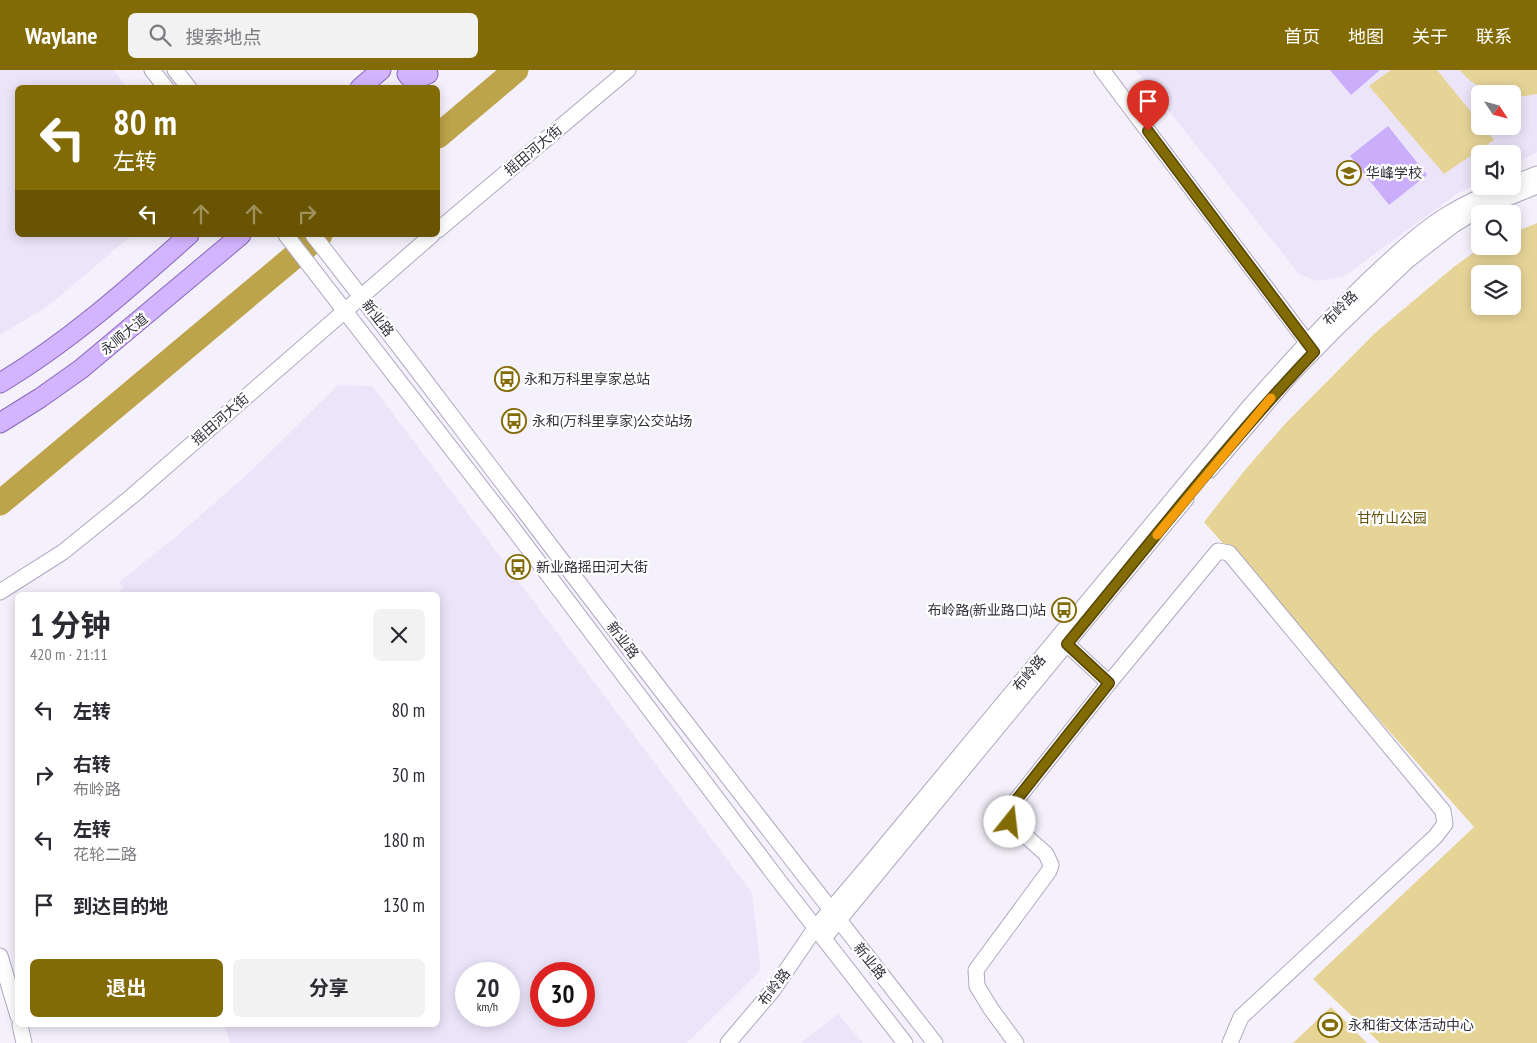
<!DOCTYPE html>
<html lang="zh">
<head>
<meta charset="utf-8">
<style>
  :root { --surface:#fff; --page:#f2f2f3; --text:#2b2b33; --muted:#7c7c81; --accent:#826a04 }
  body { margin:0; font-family:"PT Sans Narrow","Noto Sans SC",sans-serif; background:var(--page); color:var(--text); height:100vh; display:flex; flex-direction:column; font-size:19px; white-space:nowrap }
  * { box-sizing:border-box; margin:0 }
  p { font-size:16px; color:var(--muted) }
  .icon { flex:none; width:28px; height:28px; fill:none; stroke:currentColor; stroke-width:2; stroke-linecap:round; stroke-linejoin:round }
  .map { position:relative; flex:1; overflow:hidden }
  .side { position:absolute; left:15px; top:522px; width:425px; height:435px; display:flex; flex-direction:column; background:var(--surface); border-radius:8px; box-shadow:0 2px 12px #0003 }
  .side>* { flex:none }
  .top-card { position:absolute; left:15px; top:15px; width:425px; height:152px; border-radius:8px; box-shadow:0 2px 12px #0003; background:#826a04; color:#fff; overflow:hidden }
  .needle { width:32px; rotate:126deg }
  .tools { position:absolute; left:1471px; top:15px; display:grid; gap:10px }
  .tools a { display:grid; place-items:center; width:50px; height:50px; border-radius:8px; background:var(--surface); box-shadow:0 2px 12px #0003; font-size:25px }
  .speed { position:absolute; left:455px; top:892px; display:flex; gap:10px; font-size:25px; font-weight:700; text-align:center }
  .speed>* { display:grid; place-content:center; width:65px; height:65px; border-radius:50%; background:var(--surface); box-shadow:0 2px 12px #0003; line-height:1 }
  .speed small { font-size:12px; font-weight:400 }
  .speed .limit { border:8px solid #d22; background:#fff; color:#111 }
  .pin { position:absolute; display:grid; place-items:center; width:42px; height:42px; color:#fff; margin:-51px -21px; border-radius:50% 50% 50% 0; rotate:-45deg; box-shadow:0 0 5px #0007 }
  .pin .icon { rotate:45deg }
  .me { position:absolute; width:55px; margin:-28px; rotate:16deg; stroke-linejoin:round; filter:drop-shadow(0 0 4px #0008) }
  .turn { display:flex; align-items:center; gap:18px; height:105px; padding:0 15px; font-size:22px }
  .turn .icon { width:65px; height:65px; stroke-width:2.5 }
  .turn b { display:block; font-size:35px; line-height:42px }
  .lanes { display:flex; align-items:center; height:48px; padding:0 15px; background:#0003; justify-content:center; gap:25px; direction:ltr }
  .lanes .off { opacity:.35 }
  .round { display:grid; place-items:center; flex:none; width:52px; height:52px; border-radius:8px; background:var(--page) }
  .head { display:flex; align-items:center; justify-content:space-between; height:85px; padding:0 15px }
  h1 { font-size:30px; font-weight:700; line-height:38px }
  .cta { display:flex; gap:10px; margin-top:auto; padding:10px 15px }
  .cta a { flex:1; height:58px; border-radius:8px; background:var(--accent); color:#fff; font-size:20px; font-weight:700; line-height:58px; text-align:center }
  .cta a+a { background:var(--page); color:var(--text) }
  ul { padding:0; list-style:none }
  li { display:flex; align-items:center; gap:15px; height:65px; padding:0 15px }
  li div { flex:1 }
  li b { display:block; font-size:19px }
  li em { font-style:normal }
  header { display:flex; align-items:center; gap:30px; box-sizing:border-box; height:70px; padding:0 25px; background:var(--accent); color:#fff }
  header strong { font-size:24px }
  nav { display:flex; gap:28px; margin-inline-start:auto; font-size:18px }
  .search { width:350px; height:45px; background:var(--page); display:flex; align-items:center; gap:12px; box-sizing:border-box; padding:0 18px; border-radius:8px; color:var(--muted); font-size:19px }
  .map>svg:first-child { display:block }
</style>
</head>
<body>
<header>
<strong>Waylane</strong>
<div class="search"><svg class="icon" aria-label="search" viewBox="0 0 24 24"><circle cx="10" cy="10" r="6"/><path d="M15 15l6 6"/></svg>搜索地点</div>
<nav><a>首页</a><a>地图</a><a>关于</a><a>联系</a></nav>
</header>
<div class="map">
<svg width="1537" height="973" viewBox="0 0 1537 973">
  <rect width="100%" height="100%" fill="#f5f1fc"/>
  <g fill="#ece5fa" fill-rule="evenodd">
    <polygon points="0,0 113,0 127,17 18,18 18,165 132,165 48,236 0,265"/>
    <path d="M 1136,0 L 1537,0 L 1537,82 L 1513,95 L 1512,84 L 1480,84 L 1480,112 L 1457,124 L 1343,207 L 1318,211 L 1300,205 ZM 1480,24 L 1512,24 L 1512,56 L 1480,56 Z"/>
    <path d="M 338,315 L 372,316 L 752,823 L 761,900 L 687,973 L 230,973 L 224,955 L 438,955 L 438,525 L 115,525 L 123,518 L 119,512 L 177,466 L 250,402 ZM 466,904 L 509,904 L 509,946 L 466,946 ZM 541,904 L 584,904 L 584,946 L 541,946 Z"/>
    <polygon points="838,944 863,973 801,973"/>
  </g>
  <g fill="#e6d497" fill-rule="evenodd">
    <polygon points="1391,0 1437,0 1480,53 1480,56 1483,56 1494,70 1444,104 1369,16"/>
    <path d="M 1460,0 L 1537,0 L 1537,24 L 1525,26 L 1513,26 L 1512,24 C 1491,24 1473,17 1460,0 Z"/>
    <path d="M 1537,153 L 1537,973 L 1380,973 L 1313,909 L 1474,757 L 1204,452 L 1245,400 L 1284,355 L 1375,263 L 1455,196 L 1483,176 L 1512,176 L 1513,163 ZM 1480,204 L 1512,204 L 1512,236 L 1480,236 Z"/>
    <polygon points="1331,937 1367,973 1293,973"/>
  </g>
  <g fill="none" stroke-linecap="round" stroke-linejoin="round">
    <g stroke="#bda34a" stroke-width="25">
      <polyline points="438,66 516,0"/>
      <polyline points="0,433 320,165"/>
    </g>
  </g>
  <g fill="#caaefc">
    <polygon points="1330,0 1380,0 1351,25"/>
    <polygon points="1388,56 1427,105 1389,135 1350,86"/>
  </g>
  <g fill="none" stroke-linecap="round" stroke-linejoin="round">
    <defs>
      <g id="minor">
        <polyline points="152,0 166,18"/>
        <polyline points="175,0 189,18"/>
        <polyline points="1102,0 1313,280"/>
        <polyline points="1512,114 1537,104"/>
        <polyline points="438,160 628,0"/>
        <polyline points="286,165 512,457 779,811 905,973"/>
        <path d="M 313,165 C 386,258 456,352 528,446 C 662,623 798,798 935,973"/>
        <polyline points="1210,400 1291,305 1338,257 1407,191 1452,156 1476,141 1537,116"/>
        <polyline points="0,522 63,482 131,427 432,165"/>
        <polyline points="1067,574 1109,613 1218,481 1229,483 1443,741 1445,754 1435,767 1241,947 1230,973"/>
        <polyline points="824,868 1186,429"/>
        <polyline points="0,886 18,946"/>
        <polyline points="20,955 24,973"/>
        <path d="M 728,973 L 773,920 L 816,857 L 873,790 L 1249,337 C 1287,294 1325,252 1366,212 C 1392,188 1417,163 1448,144 C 1466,133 1486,124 1506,116"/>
        <polyline points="1016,973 991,939 977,916 976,900 1049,801 1051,795 1046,784 1010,752 1010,738 1109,613"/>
      </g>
      <g id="major">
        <path d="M 408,0 L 407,4 C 412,13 420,7 428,4"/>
        <polyline points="360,18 381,0"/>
        <path d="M 0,313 C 69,272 129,218 189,165"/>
        <polyline points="0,353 40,328 81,299 241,165"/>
      </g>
    </defs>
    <use href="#minor" stroke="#afa7c1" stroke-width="17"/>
    <use href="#major" stroke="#8867ba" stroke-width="21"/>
    <use href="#minor" stroke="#fff" stroke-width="15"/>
    <use href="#major" stroke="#d3b5ff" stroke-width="19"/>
  </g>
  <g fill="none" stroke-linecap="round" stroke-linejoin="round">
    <defs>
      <path id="route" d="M 1010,752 L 1010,738 L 1109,613 L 1067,574 C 1148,476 1226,375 1314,282 L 1148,61"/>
    </defs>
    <use href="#route" stroke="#544503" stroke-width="12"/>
    <use href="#route" stroke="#826a04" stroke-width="9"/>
    <polyline stroke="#f59e0b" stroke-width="9" points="1157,465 1271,328"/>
  </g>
  <defs>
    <symbol id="school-ring" viewBox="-11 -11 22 22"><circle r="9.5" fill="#fff" stroke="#826a04" stroke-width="1.5"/><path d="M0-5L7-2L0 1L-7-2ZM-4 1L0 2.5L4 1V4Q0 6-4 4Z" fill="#826a04"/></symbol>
    <symbol id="bus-ring" viewBox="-11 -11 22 22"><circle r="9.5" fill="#fff" stroke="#826a04" stroke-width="1.5"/><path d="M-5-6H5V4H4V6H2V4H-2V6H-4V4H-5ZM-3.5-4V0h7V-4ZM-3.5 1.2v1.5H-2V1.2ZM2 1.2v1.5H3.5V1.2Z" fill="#826a04"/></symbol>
    <symbol id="stadium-ring" viewBox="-11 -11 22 22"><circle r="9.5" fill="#fff" stroke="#826a04" stroke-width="1.5"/><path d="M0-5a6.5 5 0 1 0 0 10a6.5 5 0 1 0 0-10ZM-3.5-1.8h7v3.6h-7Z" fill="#826a04"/></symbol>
  </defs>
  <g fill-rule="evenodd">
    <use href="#school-ring" x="1335" y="89" width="28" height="28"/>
    <use href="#bus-ring" x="493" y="295" width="28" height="28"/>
    <use href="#bus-ring" x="500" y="337" width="28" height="28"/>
    <use href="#bus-ring" x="504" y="483" width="28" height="28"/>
    <use href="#bus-ring" x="1050" y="526" width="28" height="28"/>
    <use href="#stadium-ring" x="1316" y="941" width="28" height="28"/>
  </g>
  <g text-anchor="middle" stroke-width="4.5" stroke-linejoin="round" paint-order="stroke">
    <g font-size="14" fill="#34303b" stroke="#fff">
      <text transform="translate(533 80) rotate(-40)" y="5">摇田河大街</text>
      <text transform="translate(1340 238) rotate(-45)" y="5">布岭路</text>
      <text transform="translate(378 248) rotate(52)" y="5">新业路</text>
      <text transform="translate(124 264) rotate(-39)" y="5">永顺大道</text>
      <text transform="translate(220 349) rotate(-41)" y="5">摇田河大街</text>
      <text transform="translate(623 570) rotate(53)" y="5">新业路</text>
      <text transform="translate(1029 603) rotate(-50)" y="5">布岭路</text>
      <text transform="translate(870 891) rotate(51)" y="5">新业路</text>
      <text transform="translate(774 917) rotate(-53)" y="5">布岭路</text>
    </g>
    <g font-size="14" fill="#34303b" stroke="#fff" text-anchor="start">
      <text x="1366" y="108">华峰学校</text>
      <text x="524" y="314">永和万科里享家总站</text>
      <text x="532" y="356">永和(万科里享家)公交站场</text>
      <text x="536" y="502">新业路摇田河大街</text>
      <text x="1046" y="545" text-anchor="end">布岭路(新业路口)站</text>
      <text x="1348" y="960">永和街文体活动中心</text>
    </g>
    <g font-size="14" fill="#63510b" stroke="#fff">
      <text x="1392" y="453">甘竹山公园</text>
    </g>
  </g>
</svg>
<div class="tools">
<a><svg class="needle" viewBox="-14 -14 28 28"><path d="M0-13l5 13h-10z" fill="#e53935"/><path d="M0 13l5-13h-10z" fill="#7c7c81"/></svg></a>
<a><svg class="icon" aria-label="sound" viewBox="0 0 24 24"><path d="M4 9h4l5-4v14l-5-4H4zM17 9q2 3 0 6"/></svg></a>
<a><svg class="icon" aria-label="search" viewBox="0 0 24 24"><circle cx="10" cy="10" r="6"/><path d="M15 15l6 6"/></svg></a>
<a><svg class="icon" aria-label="layers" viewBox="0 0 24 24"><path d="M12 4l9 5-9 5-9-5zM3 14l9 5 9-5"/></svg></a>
</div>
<div class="speed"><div>20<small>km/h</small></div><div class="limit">30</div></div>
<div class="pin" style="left:1148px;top:61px;background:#d93025"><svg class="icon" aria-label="arrive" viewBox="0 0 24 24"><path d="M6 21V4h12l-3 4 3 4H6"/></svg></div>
<svg class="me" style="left:1010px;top:752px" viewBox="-20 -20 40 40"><circle r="19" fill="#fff"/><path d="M0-13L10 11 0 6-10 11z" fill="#826a04"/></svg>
<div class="top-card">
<div class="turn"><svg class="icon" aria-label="left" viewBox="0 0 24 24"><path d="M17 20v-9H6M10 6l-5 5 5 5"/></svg><div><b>80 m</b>左转</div></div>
<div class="lanes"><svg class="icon" aria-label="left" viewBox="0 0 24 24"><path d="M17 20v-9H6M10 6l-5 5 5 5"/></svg><svg class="icon off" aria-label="ahead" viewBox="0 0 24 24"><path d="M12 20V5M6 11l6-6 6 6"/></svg><svg class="icon off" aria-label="ahead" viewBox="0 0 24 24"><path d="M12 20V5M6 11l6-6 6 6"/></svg><svg class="icon off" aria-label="right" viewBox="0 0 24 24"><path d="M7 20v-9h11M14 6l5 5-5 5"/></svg></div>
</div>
<section class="side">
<div class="head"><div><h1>1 分钟</h1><p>420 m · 21:11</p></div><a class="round"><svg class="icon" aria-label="close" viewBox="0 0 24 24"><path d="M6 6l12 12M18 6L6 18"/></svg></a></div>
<ul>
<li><svg class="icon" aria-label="left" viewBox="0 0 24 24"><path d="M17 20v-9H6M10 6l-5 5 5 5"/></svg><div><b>左转</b></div><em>80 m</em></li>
<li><svg class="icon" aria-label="right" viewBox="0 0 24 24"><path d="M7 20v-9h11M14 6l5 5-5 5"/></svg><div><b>右转</b><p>布岭路</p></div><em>30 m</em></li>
<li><svg class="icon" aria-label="left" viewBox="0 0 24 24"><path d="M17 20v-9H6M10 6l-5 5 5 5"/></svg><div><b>左转</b><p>花轮二路</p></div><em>180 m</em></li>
<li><svg class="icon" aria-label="arrive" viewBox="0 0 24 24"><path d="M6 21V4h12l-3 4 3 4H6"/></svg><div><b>到达目的地</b></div><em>130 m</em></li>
</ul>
<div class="cta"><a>退出</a><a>分享</a></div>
</section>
</div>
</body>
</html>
